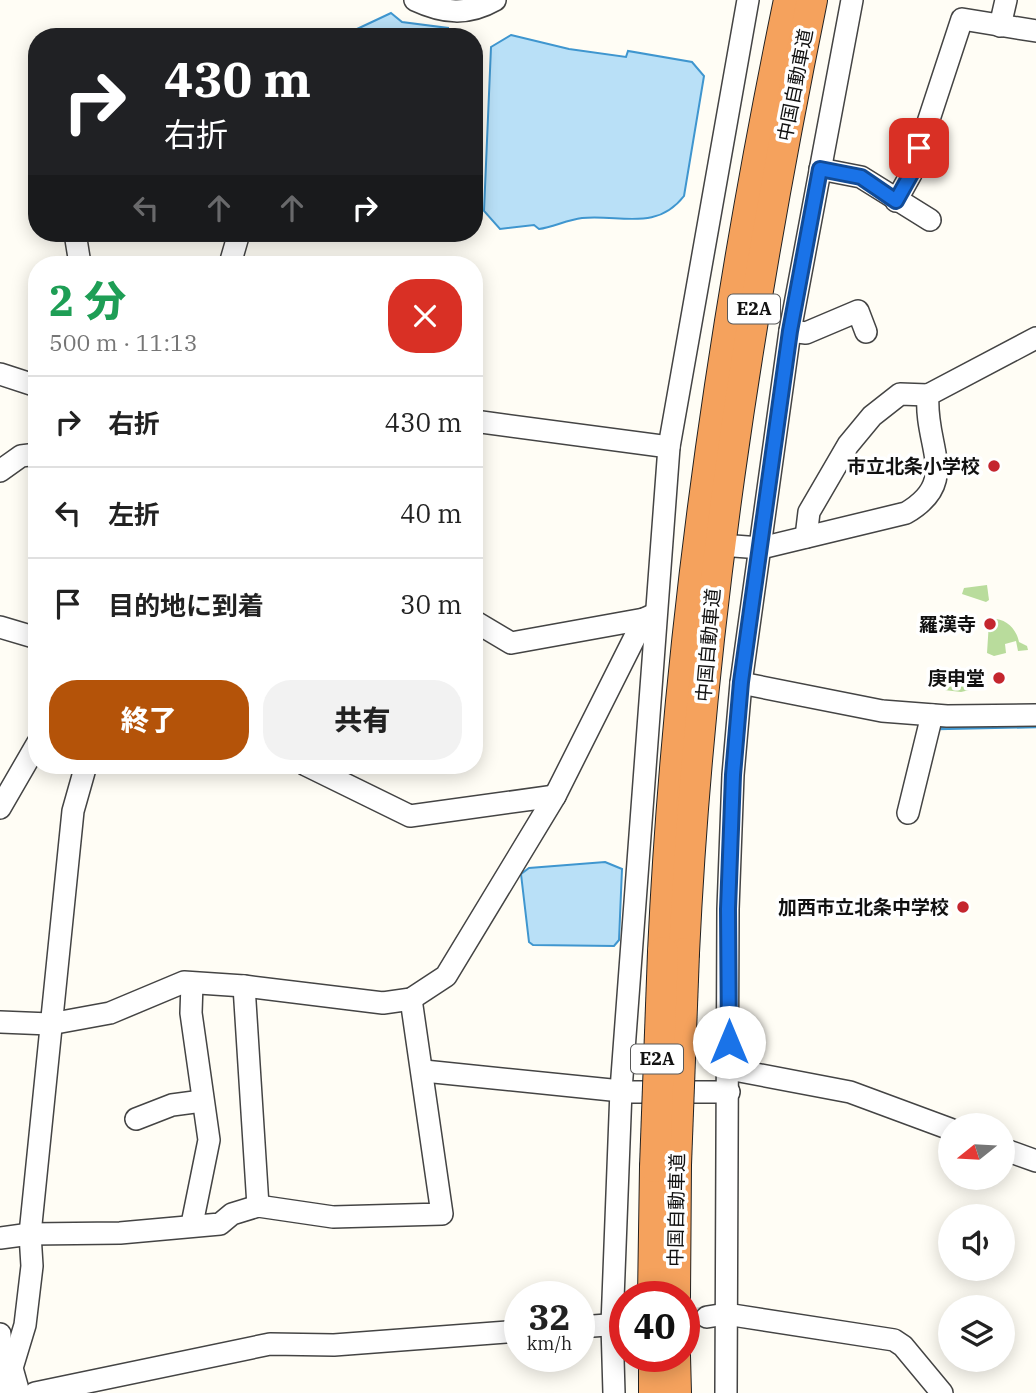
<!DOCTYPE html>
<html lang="ja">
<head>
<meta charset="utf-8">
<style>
  :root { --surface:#fff; --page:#f2f2f2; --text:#222; --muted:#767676; --line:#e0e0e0; --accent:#b45309 }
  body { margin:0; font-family:"IBM Plex Serif","Noto Sans JP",serif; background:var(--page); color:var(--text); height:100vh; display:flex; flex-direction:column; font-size:26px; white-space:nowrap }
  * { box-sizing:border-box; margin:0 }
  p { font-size:23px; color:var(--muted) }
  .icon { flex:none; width:38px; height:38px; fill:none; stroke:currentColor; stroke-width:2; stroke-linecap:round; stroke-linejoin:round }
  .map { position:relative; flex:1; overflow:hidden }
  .drawer { position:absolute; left:28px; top:256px; width:455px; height:518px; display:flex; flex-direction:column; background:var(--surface); border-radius:28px; box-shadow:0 4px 18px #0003 }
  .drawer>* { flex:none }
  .guide { position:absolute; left:28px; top:28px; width:455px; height:214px; border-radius:28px; box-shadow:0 4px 18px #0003; background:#202124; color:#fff; overflow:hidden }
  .needle { width:46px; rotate:252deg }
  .fabs { position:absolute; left:938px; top:1113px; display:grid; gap:14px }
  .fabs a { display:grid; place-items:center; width:77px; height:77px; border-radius:50%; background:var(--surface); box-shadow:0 4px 18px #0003; font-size:35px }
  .speed { position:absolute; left:504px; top:1281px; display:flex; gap:14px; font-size:35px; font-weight:700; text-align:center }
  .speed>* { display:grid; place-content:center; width:91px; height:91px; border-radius:50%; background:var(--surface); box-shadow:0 4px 18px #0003; line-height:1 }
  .speed small { font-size:18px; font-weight:400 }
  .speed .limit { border:10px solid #d22; background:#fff; color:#111 }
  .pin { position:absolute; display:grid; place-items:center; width:60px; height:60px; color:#fff; margin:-30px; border-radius:14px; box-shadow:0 4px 10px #0006 }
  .me { position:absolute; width:77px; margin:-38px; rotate:0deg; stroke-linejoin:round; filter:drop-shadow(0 0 5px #0008) }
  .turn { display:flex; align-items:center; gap:24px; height:147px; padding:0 21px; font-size:32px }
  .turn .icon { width:91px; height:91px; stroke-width:2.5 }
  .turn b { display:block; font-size:49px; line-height:60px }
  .lanes { display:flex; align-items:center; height:66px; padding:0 21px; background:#0003; justify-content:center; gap:35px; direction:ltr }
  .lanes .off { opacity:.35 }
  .round { display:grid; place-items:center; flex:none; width:74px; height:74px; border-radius:28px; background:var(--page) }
  .head { display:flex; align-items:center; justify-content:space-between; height:119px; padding:0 21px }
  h1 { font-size:42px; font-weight:800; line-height:52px; color:#1e9e55 }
  .primary-button { display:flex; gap:14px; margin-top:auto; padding:14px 21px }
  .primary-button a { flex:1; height:80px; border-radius:28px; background:var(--accent); color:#fff; font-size:28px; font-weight:800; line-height:80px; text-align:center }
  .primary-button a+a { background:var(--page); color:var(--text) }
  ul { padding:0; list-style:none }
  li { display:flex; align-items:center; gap:21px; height:91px; padding:0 21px; border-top:2px solid var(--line) }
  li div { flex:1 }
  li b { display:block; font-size:26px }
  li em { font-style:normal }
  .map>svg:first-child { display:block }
</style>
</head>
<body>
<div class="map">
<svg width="1036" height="1393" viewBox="0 0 1036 1393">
  <rect width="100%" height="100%" fill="#fffdf5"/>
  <g fill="#b9dc9c">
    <polygon points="987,585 989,600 986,602 962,594 964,588"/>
    <path d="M 996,619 C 1008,620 1017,631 1019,642 L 1027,646 L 1028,650 L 1018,651 L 1016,641 L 1005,644 L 1006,653 L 994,656 L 987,653 L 989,622 Z"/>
    <polygon points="961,674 983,677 982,687 961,692 944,690 948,678"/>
  </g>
  <g fill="#b9e0f7" stroke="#3f96cf" stroke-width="2">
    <polygon points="391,13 402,22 448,28 448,37 340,37"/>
    <path d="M 511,35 L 569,49 L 626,57 L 628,51 L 692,62 L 704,76 L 684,196 C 656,232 620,214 582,218 C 567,220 553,227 539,229 L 534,225 L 500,229 L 484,211 L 491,47 Z"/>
    <polygon points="605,862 622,869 619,940 614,946 533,945 529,942 521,874 529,868"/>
  </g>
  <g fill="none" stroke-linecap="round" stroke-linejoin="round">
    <polyline stroke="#3f96cf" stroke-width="4.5" points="937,728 1036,726"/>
    <polyline stroke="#dbdad3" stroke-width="21" stroke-dasharray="21 10" stroke-linecap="butt" points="684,1319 707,1317"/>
    <defs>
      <g id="minor">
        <path d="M 415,0 C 443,13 467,16 495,0"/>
        <polyline points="1000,26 1006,0"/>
        <polyline points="820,169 861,177 930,220"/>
        <polyline points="896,201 911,174 962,19 1036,31"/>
        <polyline points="75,233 80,264"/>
        <polyline points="230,264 239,233"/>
        <polyline points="790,331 806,333 858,311 866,332"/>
        <polyline points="0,374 37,386"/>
        <polyline points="474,421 669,447"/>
        <polyline points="0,471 21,456 37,454"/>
        <polyline points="806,537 809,512 848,445 872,416 900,394 928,395"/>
        <path d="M 734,546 L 761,548 L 906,513 C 961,481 924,447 928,395 L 1036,338"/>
        <polyline points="474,621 511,643 644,619"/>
        <polyline points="0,627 37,638"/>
        <polyline points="741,683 882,711 947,716 1036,715"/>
        <polyline points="306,765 410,816 555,796"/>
        <polyline points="0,808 37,744"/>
        <polyline points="908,813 932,715"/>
        <polyline points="244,986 258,1206"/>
        <polyline points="0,1022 50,1024 110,1013 184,982 244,986 383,1003 411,999 446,976 555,796 644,619 655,614"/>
        <polyline points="729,1069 850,1092 950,1129"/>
        <polyline points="424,1071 631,1092 729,1092"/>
        <polyline points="136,1119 172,1105 202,1101"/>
        <polyline points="1003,1149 1036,1161"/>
        <polyline points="192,1224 209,1140 191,1013 192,983"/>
        <polyline points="0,1238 30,1234 120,1233 220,1224 232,1214 258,1206 333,1217 442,1214 411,999"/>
        <polyline points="707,1317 726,1314 894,1340 903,1346 942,1393"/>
        <polyline points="579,1327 621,1324"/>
        <polyline points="0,1334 2,1393"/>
        <polyline points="19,1393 12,1368 25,1325 32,1266 30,1234 73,811 86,765"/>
        <polyline points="35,1393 270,1344 334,1345 520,1331"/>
        <polyline points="614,1393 612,1325 621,1090 669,447 748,0"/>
        <polyline points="726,1393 728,909 733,775 741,683 790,331 852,0"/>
      </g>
      <g id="highway">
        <path d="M 663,952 C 678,631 724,315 789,0"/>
        <path d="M 684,953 C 699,632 748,315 812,0"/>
        <polyline points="653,1297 655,1167"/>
        <polyline points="675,1297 676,1165"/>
        <polyline points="654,1356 654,1393"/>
        <polyline points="675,1356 676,1393"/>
      </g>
    </defs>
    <use href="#minor" stroke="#444" stroke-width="24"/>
    <use href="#highway" stroke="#222" stroke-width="32"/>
    <use href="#minor" stroke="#fff" stroke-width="21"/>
    <use href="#highway" stroke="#f5a25d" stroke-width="30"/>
    <defs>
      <g id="highway-bridge">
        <polyline points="676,1165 684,953"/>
        <polyline points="655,1167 663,952"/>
      </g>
    </defs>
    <use href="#highway-bridge" stroke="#222" stroke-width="32" stroke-linecap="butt"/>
    <use href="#highway-bridge" stroke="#f5a25d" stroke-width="30"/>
  </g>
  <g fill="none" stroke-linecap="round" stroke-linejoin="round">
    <defs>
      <polyline id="route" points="729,1042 728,909 733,775 741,682 790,331 820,169 861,177 896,201 911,174 919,148"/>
    </defs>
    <use href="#route" stroke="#114b97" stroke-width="18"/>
    <use href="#route" stroke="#1a73e8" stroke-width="12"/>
  </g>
  <g fill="#c4262e" stroke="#fff" stroke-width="2.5">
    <circle cx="994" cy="466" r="7"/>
    <circle cx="990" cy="624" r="7"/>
    <circle cx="999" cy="678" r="7"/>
    <circle cx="963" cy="907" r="7"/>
  </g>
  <g text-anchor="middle" stroke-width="7" stroke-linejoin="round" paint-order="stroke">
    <g fill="#fff" stroke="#585858" stroke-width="2">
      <rect x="728" y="294.5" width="52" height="29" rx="5"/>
      <rect x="631" y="1044.5" width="52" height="29" rx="5"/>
    </g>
    <g font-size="18" font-weight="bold" fill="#111">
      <text x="754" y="315">E2A</text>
      <text x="657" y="1065">E2A</text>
    </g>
    <g font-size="19" fill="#111" stroke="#fff">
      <text transform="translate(795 85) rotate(-79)" y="7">中国自動車道</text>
      <text transform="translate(708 645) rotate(-85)" y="7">中国自動車道</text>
      <text transform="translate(676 1210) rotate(-89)" y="7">中国自動車道</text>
    </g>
    <g font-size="19" font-weight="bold" fill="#111" stroke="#fff" text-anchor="end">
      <text x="980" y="473">市立北条小学校</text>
      <text x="976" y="631">羅漢寺</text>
      <text x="985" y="685">庚申堂</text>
      <text x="949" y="914">加西市立北条中学校</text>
    </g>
  </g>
</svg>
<div class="fabs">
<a><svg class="needle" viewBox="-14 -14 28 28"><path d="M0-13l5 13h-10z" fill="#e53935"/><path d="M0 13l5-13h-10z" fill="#767676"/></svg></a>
<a><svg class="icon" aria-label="sound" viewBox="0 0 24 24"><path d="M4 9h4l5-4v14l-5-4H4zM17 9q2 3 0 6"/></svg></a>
<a><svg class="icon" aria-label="layers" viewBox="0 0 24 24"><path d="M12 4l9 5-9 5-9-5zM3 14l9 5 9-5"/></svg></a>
</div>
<div class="speed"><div>32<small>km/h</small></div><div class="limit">40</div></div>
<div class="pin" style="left:919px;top:148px;background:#d93025"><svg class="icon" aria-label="arrive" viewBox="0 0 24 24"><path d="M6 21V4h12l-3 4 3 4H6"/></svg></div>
<svg class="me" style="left:729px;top:1042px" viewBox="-20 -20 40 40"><circle r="19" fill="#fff"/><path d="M0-13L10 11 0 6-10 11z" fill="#1a73e8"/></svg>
<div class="guide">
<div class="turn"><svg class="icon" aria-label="right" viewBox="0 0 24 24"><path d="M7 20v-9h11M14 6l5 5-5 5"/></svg><div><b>430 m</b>右折</div></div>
<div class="lanes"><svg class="icon off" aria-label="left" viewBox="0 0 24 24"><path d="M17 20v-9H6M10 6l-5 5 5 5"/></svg><svg class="icon off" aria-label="ahead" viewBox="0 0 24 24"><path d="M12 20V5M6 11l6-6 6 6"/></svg><svg class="icon off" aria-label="ahead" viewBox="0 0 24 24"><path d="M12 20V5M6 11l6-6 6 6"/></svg><svg class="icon" aria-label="right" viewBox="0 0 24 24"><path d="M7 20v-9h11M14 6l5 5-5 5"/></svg></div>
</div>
<section class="drawer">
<div class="head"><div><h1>2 分</h1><p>500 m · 11:13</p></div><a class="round" style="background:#d93025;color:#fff"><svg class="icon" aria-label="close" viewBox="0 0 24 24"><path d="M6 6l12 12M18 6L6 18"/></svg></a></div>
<ul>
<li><svg class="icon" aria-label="right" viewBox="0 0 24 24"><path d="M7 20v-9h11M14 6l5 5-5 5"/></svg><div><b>右折</b></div><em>430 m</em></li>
<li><svg class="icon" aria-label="left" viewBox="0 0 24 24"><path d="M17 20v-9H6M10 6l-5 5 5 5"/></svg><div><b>左折</b></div><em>40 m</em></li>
<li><svg class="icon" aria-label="arrive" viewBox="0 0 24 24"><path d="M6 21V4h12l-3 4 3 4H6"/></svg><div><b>目的地に到着</b></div><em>30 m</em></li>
</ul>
<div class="primary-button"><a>終了</a><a>共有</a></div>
</section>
</div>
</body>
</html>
